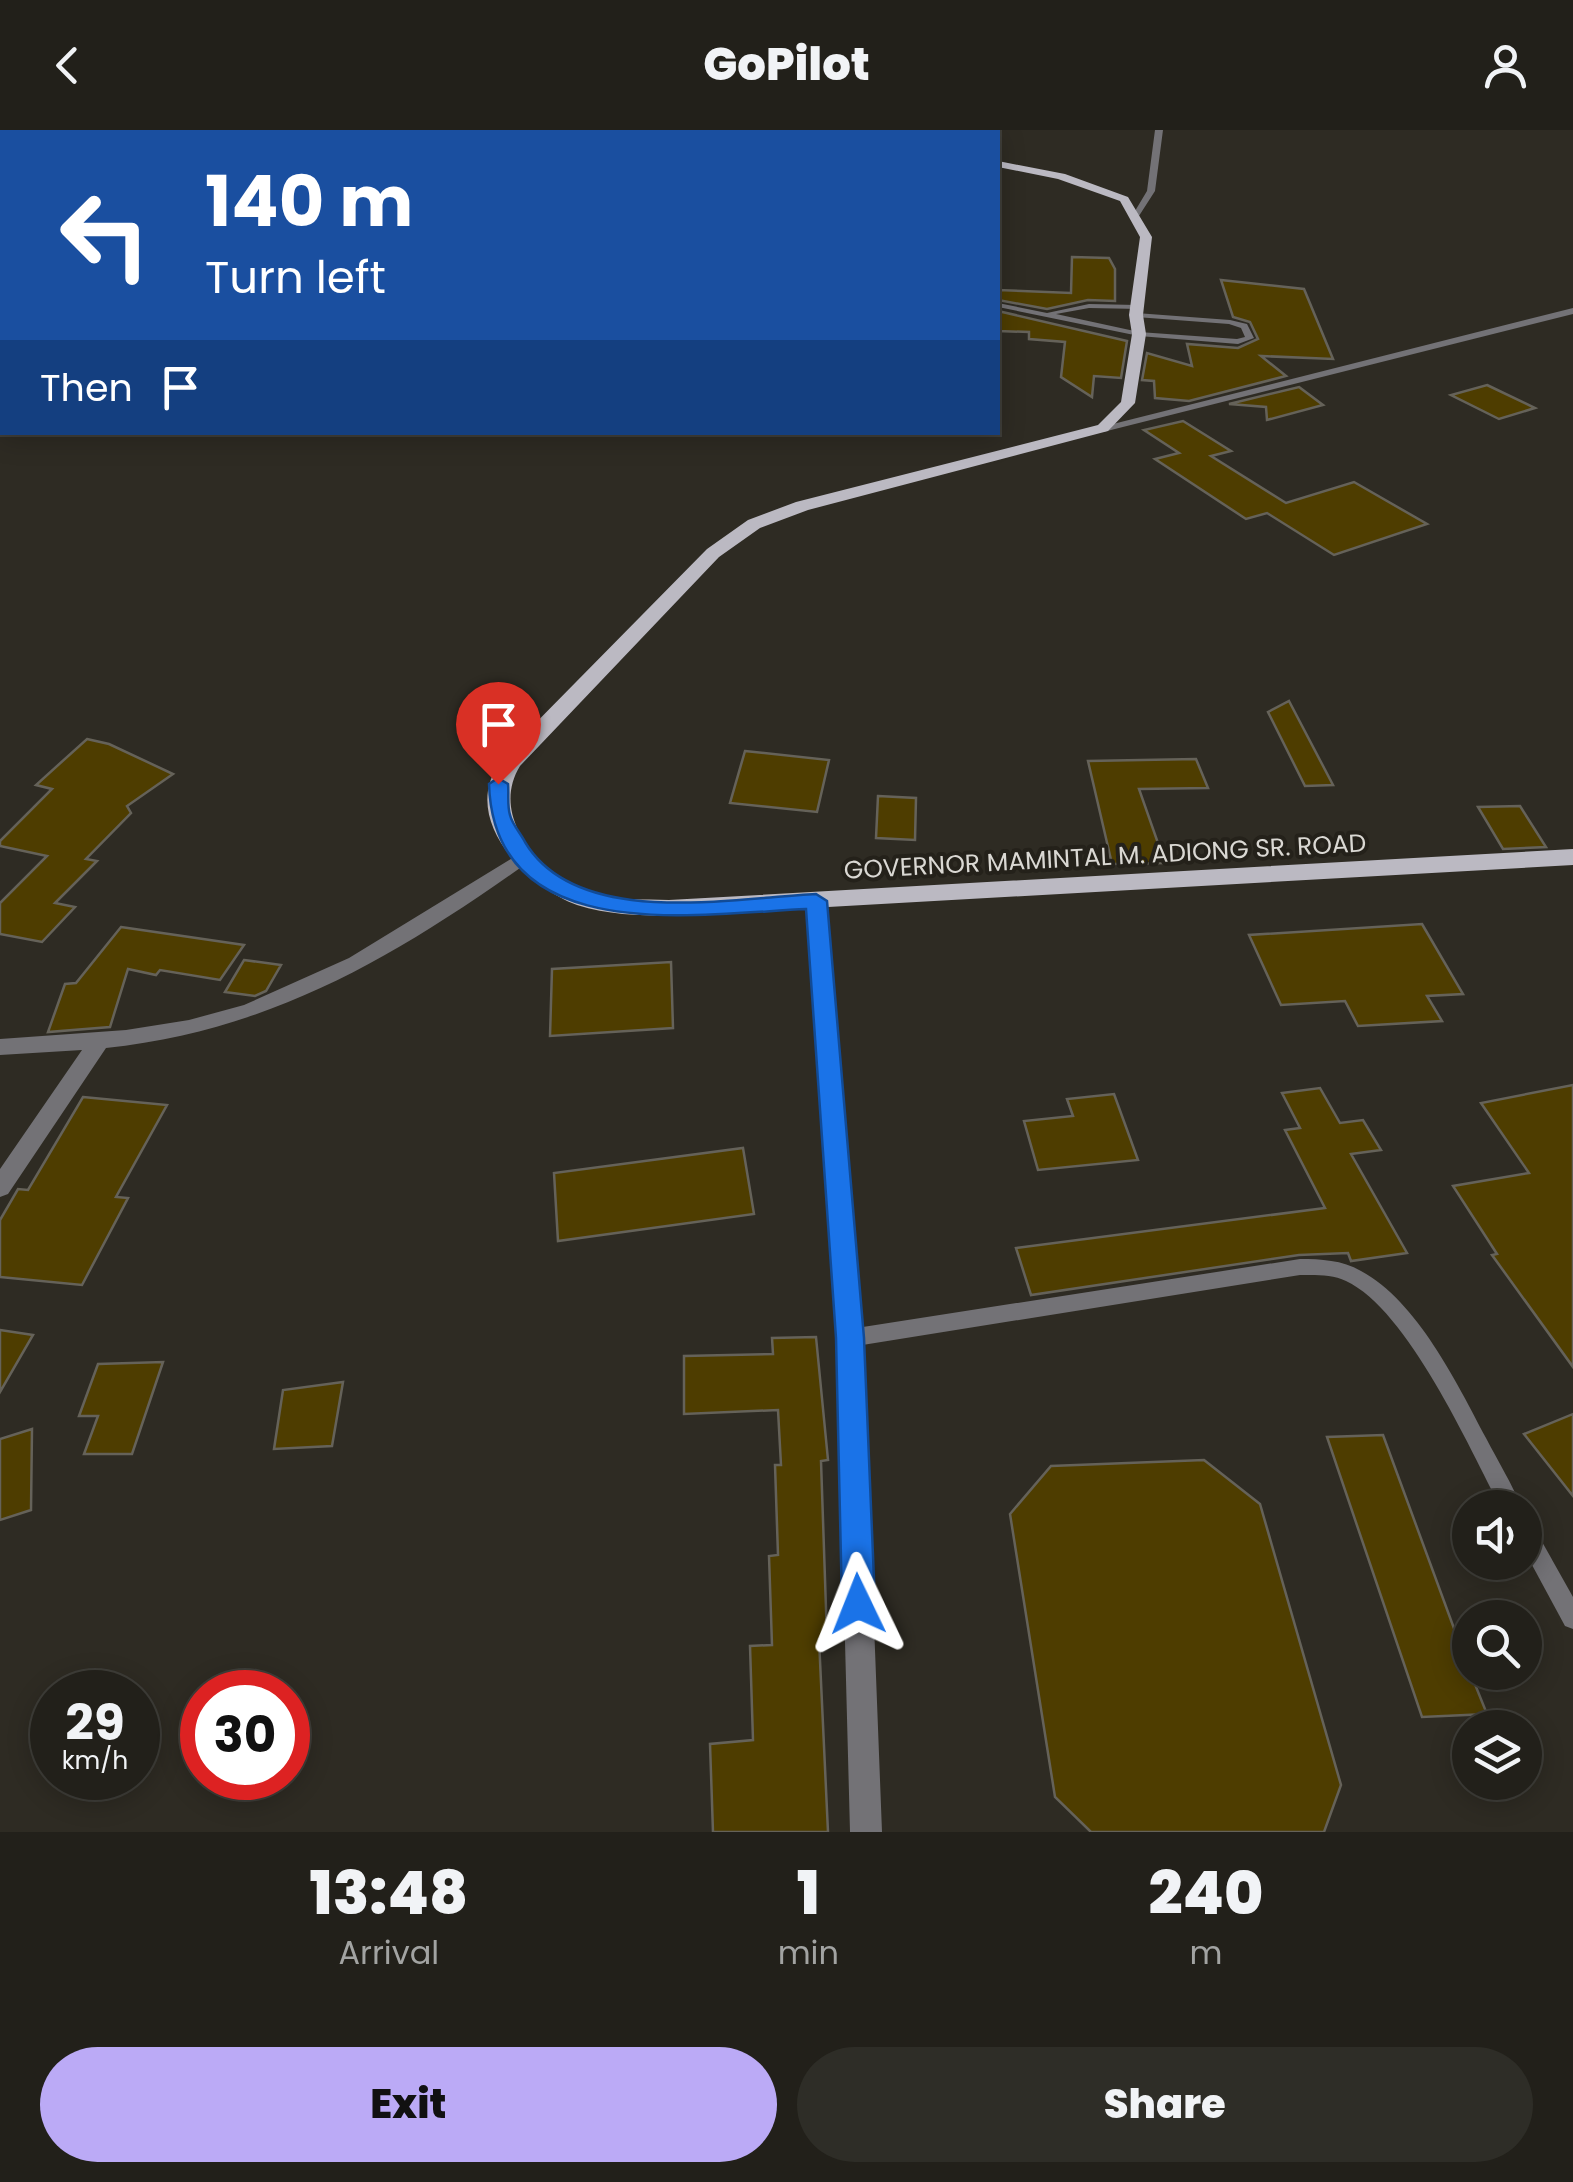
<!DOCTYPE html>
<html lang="en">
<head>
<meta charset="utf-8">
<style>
  :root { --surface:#22201a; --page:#2e2d27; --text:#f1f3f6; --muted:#a2a3a2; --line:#3f3e39; --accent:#bbaaf6 }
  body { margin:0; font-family:Poppins,sans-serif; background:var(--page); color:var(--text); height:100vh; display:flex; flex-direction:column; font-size:38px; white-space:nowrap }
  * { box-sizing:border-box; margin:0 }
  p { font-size:32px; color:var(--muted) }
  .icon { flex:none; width:55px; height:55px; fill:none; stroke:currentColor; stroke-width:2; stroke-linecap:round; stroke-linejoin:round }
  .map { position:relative; height:1702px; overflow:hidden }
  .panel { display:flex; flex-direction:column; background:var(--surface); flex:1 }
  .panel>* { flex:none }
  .guide { position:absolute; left:0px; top:0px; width:1000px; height:305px; box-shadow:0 5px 25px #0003,0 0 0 2px var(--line); background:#1a4fa0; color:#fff; overflow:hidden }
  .tools { position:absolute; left:1452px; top:1360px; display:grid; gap:20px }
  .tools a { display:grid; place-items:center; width:90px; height:90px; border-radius:50%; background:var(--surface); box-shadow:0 5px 25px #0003,0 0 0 2px var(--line); font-size:50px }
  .speed { position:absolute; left:30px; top:1540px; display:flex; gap:20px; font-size:50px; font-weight:700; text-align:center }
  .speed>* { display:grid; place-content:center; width:130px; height:130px; border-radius:50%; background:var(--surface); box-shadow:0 5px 25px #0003,0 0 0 2px var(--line); line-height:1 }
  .speed small { font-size:25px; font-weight:400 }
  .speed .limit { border:15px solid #d22; background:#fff; color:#111 }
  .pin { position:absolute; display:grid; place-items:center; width:85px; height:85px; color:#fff; margin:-102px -42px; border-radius:50% 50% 50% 0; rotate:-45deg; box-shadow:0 0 10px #0007 }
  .pin .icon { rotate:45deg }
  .me { position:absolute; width:110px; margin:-55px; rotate:358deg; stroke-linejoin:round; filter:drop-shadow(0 0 8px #0008) }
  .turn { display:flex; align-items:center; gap:35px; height:210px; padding:0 40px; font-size:45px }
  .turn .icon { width:130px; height:130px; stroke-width:2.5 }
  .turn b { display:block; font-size:70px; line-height:85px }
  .then { display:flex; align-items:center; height:95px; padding:0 40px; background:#0003; gap:20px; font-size:38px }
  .eta { display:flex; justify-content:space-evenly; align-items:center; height:170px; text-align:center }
  .eta b { font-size:60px; font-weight:800; line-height:70px }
  .action { display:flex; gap:20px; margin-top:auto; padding:20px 40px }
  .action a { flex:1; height:115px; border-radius:60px; background:var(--accent); color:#111; font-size:40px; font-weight:800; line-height:115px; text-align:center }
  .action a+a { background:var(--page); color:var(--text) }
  header { display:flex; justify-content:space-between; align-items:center; height:130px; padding:0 40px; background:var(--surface); font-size:45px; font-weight:800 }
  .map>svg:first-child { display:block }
</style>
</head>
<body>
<header><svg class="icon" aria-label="back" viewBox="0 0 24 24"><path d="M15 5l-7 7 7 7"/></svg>GoPilot<svg class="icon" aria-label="person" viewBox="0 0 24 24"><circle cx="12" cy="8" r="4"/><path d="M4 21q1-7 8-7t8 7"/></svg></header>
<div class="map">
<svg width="1573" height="1702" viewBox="0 0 1573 1702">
  <rect width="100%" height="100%" fill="#2e2b23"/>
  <g fill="#4e3d00" stroke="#656259" stroke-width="2.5">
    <polygon points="1072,127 1109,128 1115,139 1115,171 1088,170 1047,179 998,170 998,160 1071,163"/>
    <polygon points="1221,150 1304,159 1333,229 1261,226 1286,246 1189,271 1155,268 1154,251 1142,250 1147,223 1192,236 1187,214 1238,218 1258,209 1250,192 1233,187"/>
    <polygon points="998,181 1127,211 1121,248 1094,246 1092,267 1061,247 1065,212 1029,209 1029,202 998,201"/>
    <polygon points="1487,255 1535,278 1499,289 1451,265"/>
    <polygon points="1299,257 1323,275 1267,290 1266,277 1229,274"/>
    <polygon points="1183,291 1231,321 1211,326 1286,373 1354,352 1427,394 1334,425 1267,383 1246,389 1155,329 1179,323 1144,300"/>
    <polygon points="1289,571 1333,655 1305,656 1268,582"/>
    <polygon points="87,609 109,614 173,644 127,676 131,683 86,729 97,731 55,773 75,777 42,812 0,804 0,773 47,726 0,716 0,711 52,659 36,655"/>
    <polygon points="745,621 829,630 817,682 730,673"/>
    <polygon points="1196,629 1208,658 1139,659 1165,733 1112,734 1088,631"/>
    <polygon points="878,666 916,668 915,710 876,708"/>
    <polygon points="1520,676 1546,717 1503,719 1478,677"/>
    <polygon points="1422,794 1463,864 1427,866 1442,891 1358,896 1345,871 1281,875 1249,805"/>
    <polygon points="121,797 244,815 220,850 160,840 156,845 128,839 110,897 48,902 65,854 76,853"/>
    <polygon points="244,830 281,835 266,861 255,866 225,862"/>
    <polygon points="671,832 673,898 550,906 552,839"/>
    <polygon points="1573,955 1573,1237 1492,1125 1497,1124 1453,1056 1529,1043 1481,973"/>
    <polygon points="1320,958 1340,993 1363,990 1381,1020 1351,1024 1407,1123 1351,1131 1348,1123 1299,1125 1031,1165 1016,1118 1325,1078 1285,1000 1300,998 1282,963"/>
    <polygon points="1114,964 1138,1030 1038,1040 1024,991 1073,986 1067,969"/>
    <polygon points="83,967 167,975 116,1067 128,1068 82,1155 0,1147 0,1090 18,1059 28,1060"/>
    <polygon points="743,1018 754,1084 558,1111 554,1043"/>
    <polygon points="0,1200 33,1205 0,1262"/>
    <polygon points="816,1207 828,1330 821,1331 827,1508 819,1509 828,1702 713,1702 710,1614 753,1610 750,1516 772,1515 769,1426 778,1425 775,1335 781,1335 778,1280 684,1284 684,1226 773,1224 772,1208"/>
    <polygon points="163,1232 132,1324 84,1324 98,1286 79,1286 98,1234"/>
    <polygon points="343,1252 332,1316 274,1319 283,1260"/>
    <polygon points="1573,1284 1573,1366 1524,1304"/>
    <polygon points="32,1299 31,1380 0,1390 0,1309"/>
    <polygon points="1383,1305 1470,1542 1487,1584 1422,1587 1327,1307"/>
    <polygon points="1204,1330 1260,1374 1341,1655 1324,1702 1091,1702 1055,1667 1010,1384 1051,1336"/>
  </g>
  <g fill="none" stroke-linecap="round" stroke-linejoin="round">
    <g fill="#737276" fill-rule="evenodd">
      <polygon points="539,0 545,0 544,2 538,2"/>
      <polygon points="998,173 1047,183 1089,174 1137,175 1140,175 1140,179 1089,178 1056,184 1139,202 1237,209 1245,207 1241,198 1229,194 1136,187 1132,185 1136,183 1230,190 1247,194 1254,208 1238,214 1139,206 998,177"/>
      <path d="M 1300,1129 C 1321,1129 1342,1130 1361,1141 C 1417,1171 1457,1253 1486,1308 C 1498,1331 1512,1354 1522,1378 L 1501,1378 C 1469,1317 1408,1180 1346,1151 C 1332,1144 1315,1145 1300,1145 L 850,1217 L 843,1214 L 841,1208 L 843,1202 L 850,1199 Z"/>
      <polygon points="1525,1391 1532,1394 1573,1467 1573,1499 1565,1496 1525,1422"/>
    </g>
    <g fill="#737276" fill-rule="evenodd">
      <rect x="291" y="0" width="8" height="2"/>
      <rect x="519" y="0" width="8" height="2"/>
      <rect x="861" y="0" width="8" height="2"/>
      <polygon points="1573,178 1573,184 1103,302 1097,298"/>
      <path d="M 524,721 L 530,723 L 533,727 L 530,731 C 395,827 273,900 106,918 L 8,1064 L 0,1067 L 0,1039 L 82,920 L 0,925 L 0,909 L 126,900 L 189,890 L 244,875 L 349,828 Z"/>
      <polygon points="816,764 825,771 863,1208 882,1702 850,1702 837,1208 807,771"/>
    </g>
    <polygon fill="#737276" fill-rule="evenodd" points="1155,0 1163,0 1155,61 1137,89 1132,86 1147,61"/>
    <g fill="#bbb9c2" fill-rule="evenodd">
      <path d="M 998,31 L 1065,44 L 1128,67 L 1152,107 L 1143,185 L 1146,204 L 1135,273 L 1108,301 L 808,380 L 760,398 L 719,427 L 520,636 C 488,688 543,746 591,763 C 615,771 643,769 669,770 L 1573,719 L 1573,735 L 669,786 C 638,785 607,785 577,775 C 534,760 474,704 490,652 C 493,641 503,630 510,619 L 707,419 L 748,390 L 796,372 L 1098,295 L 1121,272 L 1132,204 L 1129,185 L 1140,107 L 1120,71 L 1058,49 L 998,37 Z"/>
      <rect x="0" y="35" width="2" height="7"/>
    </g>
  </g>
  <path fill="#1a73e8" stroke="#114b97" stroke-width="2.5" d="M 498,648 L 508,654 C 509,663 507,676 510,685 C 512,694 521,704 525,712 C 577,799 731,768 816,764 L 827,771 L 864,1208 L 875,1474 L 870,1486 L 858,1490 L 847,1486 L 842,1474 L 836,1208 L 806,779 C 696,784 494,818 489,654 Z"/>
  <g text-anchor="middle" stroke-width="8" stroke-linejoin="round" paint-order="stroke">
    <g font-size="25" fill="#dad8d3" stroke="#24211a">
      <text transform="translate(1105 726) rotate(-3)" y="9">GOVERNOR MAMINTAL M. ADIONG SR. ROAD</text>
    </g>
  </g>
</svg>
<div class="tools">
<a><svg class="icon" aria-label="sound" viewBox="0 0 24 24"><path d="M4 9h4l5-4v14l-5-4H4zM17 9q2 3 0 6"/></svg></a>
<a><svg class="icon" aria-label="search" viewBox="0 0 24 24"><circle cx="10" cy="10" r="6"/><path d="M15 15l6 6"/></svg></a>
<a><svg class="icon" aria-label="layers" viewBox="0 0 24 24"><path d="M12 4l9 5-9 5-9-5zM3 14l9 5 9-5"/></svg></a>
</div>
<div class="speed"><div>29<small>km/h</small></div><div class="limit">30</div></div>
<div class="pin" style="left:498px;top:654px;background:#d93025"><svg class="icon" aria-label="arrive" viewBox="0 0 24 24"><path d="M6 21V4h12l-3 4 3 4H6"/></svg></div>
<svg class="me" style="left:858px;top:1474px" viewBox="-20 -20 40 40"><path d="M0-17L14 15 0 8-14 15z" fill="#1a73e8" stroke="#fff" stroke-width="4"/></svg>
<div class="guide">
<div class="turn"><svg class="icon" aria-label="left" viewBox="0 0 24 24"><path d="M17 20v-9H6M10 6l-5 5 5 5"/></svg><div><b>140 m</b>Turn left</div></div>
<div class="then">Then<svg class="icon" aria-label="arrive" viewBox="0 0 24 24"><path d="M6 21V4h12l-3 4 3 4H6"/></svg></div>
</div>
</div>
<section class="panel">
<div class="eta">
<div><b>13:48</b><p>Arrival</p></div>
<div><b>1</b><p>min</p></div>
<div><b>240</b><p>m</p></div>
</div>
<div class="action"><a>Exit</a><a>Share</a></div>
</section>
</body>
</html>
